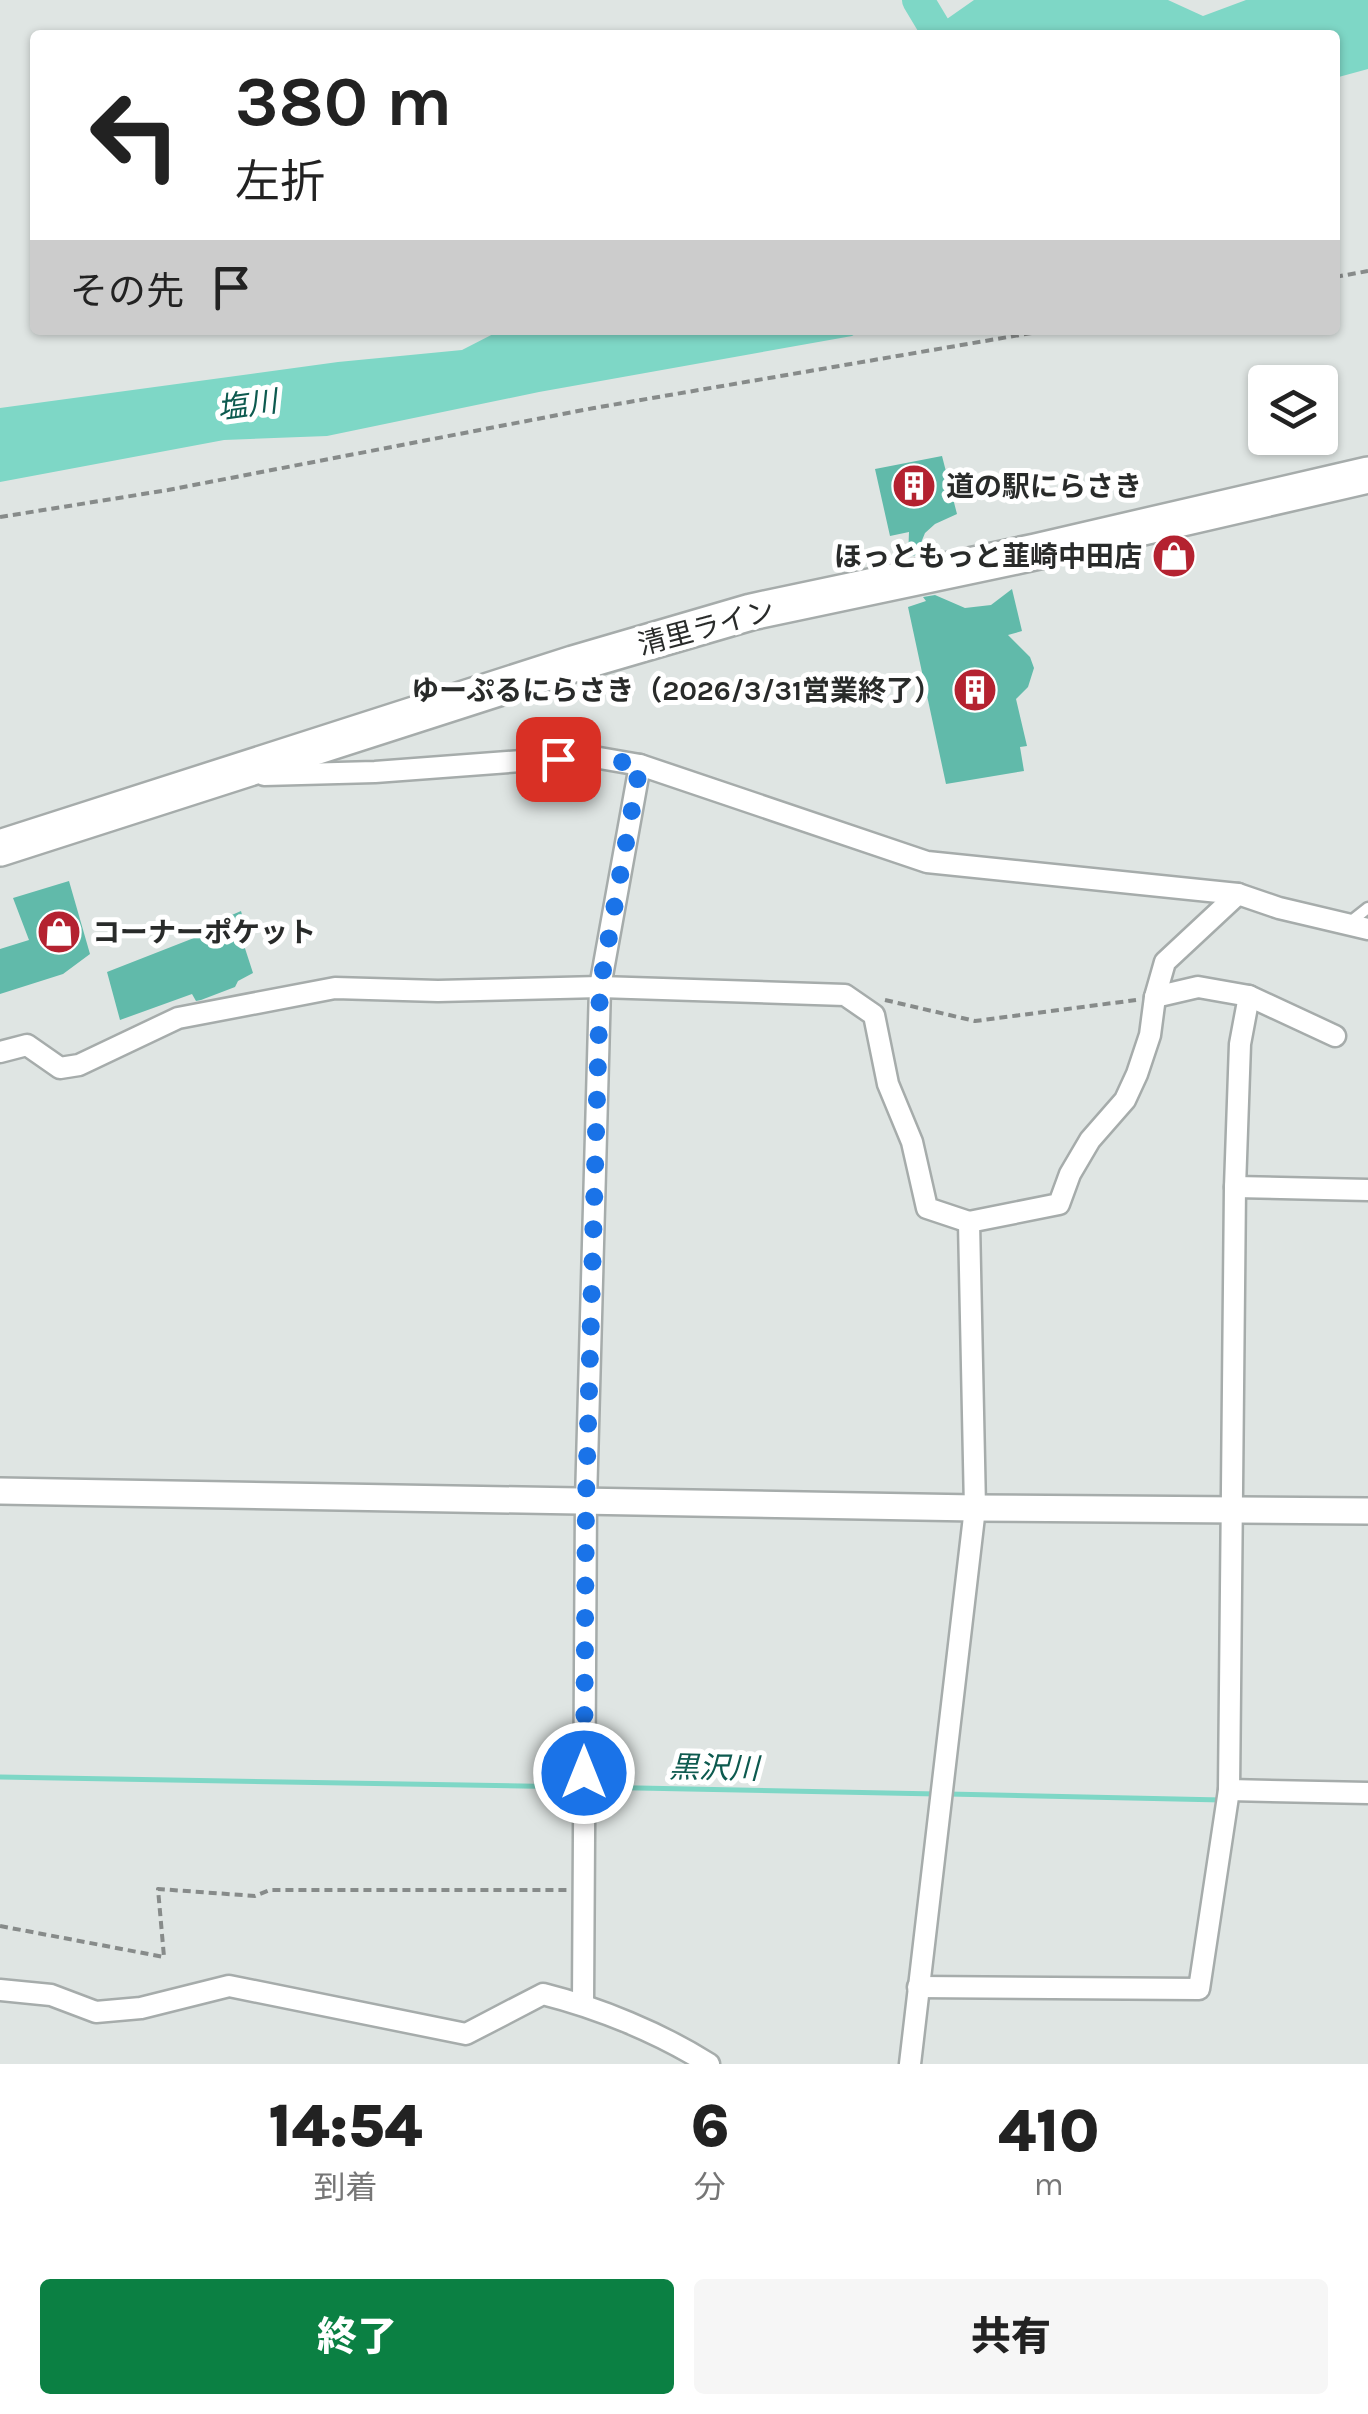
<!DOCTYPE html>
<html lang="ja">
<head>
<meta charset="utf-8">
<style>
  :root { --surface:#fff; --page:#f6f6f6; --text:#222; --muted:#767676; --accent:#0b8043 }
  body { margin:0; font-family:Karla,"Noto Sans JP",sans-serif; background:var(--page); color:var(--text); height:100vh; display:flex; flex-direction:column; font-size:38px; white-space:nowrap }
  * { box-sizing:border-box; margin:0 }
  p { font-size:32px; color:var(--muted) }
  .icon { flex:none; width:55px; height:55px; fill:none; stroke:currentColor; stroke-width:2; stroke-linecap:round; stroke-linejoin:round }
  .map { position:relative; height:2064px; overflow:hidden }
  .panel { display:flex; flex-direction:column; background:var(--surface); flex:1 }
  .panel>* { flex:none }
  .banner { position:absolute; left:30px; top:30px; width:1310px; height:305px; border-radius:10px; box-shadow:0 2px 8px #0004; background:#fff; color:var(--text); overflow:hidden }
  .controls { position:absolute; left:1248px; top:365px; display:grid; gap:20px }
  .controls a { display:grid; place-items:center; width:90px; height:90px; border-radius:10px; background:var(--surface); box-shadow:0 2px 8px #0004; font-size:50px }
  .pin { position:absolute; display:grid; place-items:center; width:85px; height:85px; color:#fff; margin:-42px; border-radius:20px; box-shadow:0 5px 15px #0006 }
  .me { position:absolute; width:110px; margin:-55px; rotate:0deg; stroke-linejoin:round; filter:drop-shadow(0 0 8px #0008) }
  .turn { display:flex; align-items:center; gap:35px; height:210px; padding:0 40px; font-size:45px }
  .turn .icon { width:130px; height:130px; stroke-width:2.5 }
  .turn b { display:block; font-size:70px; line-height:85px }
  .then { display:flex; align-items:center; height:95px; padding:0 40px; background:#0003; gap:20px; font-size:38px }
  .eta { display:flex; justify-content:space-evenly; align-items:center; height:170px; text-align:center }
  .eta b { font-size:60px; font-weight:800; line-height:70px }
  .button { display:flex; gap:20px; margin-top:auto; padding:20px 40px }
  .button a { flex:1; height:115px; border-radius:10px; background:var(--accent); color:#fff; font-size:40px; font-weight:800; line-height:115px; text-align:center }
  .button a+a { background:var(--page); color:var(--text) }
  .map>svg:first-child { display:block }
</style>
</head>
<body>
<div class="map">
<svg width="1368" height="2064" viewBox="0 0 1368 2064">
  <rect width="100%" height="100%" fill="#dfe5e3"/>
  <g fill="#7ed7c6">
    <polygon points="974,0 1168,0 1203,16 1246,0 1368,0 1368,69 1335,78 1335,35 924,35"/>
    <polygon points="501,330 861,330 852,336 539,392 327,436 224,440 0,482 0,408 338,362 462,350"/>
  </g>
  <g fill="none" stroke-linecap="round" stroke-linejoin="round">
    <g stroke="#7ed7c6" stroke-width="5">
      <polyline points="0,1777 577,1787"/>
      <polyline points="588,1787 937,1794"/>
      <polyline points="948,1794 1222,1800"/>
    </g>
    <polyline stroke="#7ed7c6" stroke-width="32" points="918,0 939,35"/>
  </g>
  <g fill="#61baaa">
    <polygon points="942,456 957,514 935,524 925,533 916,555 908,557 909,532 890,536 875,469"/>
    <polygon points="1012,589 1022,631 1008,635 1030,657 1034,668 1028,687 1016,699 1027,746 1020,747 1024,771 946,784 908,607 926,601 923,597 935,595 965,608 991,605"/>
    <polygon points="69,881 90,954 63,974 0,994 0,949 29,940 13,898"/>
    <polygon points="241,911 247,933 241,936 253,973 238,981 235,987 201,1000 196,1001 192,994 120,1020 107,972 199,936 197,930"/>
  </g>
  <g fill="none" stroke-linecap="round" stroke-linejoin="round">
    <defs>
      <polyline id="service" points="1349,923 1368,908"/>
      <g id="minor">
        <polyline points="264,775 375,772 588,756 640,765 927,862 1238,894 1279,908 1368,929"/>
        <polyline points="1155,997 1198,987 1249,996 1335,1036"/>
        <polyline points="0,1052 27,1045 60,1068 79,1065 178,1018 335,988 438,991 600,987 845,995 874,1015 888,1084 912,1142 927,1208 969,1222"/>
        <polyline points="1235,1187 1368,1190"/>
        <polyline points="1229,1790 1368,1793"/>
        <polyline points="918,1987 1199,1989 1229,1790 1235,1187 1240,1044 1249,996"/>
        <path d="M 0,1990 L 51,1995 L 96,2012 L 141,2008 L 229,1986 L 466,2034 L 543,1994 C 599,2008 660,2033 709,2064"/>
        <polyline points="583,2004 586,1501 600,987 640,765"/>
        <polyline points="910,2064 975,1508 969,1222 1059,1204 1070,1174 1090,1140 1125,1100 1137,1074 1150,1035 1155,997 1165,962 1238,894"/>
      </g>
      <polyline id="tertiary" points="0,1491 975,1508 1368,1511"/>
      <polyline id="trunk" points="0,848 573,664 751,612 1035,552 1368,475"/>
    </defs>
    <use href="#service" stroke="#a6acab" stroke-width="15"/>
    <use href="#minor" stroke="#a6acab" stroke-width="25"/>
    <use href="#tertiary" stroke="#a6acab" stroke-width="30"/>
    <use href="#trunk" stroke="#a6acab" stroke-width="40"/>
    <g stroke="#878b8a" stroke-width="4" stroke-dasharray="8 5" stroke-linecap="butt">
      <polyline points="1335,277 1368,271"/>
      <polyline points="0,517 168,490 594,408 1049,330"/>
      <polyline points="885,1000 975,1021 1136,1000"/>
      <polyline points="0,1926 164,1957 158,1889 255,1896 270,1890 567,1890"/>
    </g>
    <use href="#service" stroke="#fff" stroke-width="10"/>
    <use href="#minor" stroke="#fff" stroke-width="20"/>
    <use href="#tertiary" stroke="#fff" stroke-width="25"/>
    <use href="#trunk" stroke="#fff" stroke-width="35"/>
  </g>
  <g fill="none" stroke-linecap="round" stroke-linejoin="round">
    <polyline stroke="#1a73e8" stroke-width="18" stroke-dasharray="0 32.4" points="558,759 588,756 640,765 600,987 586,1500 584,1773"/>
  </g>
  <defs>
    <symbol id="building-disc" viewBox="-11 -11 22 22"><circle r="9.5" fill="#b42230" stroke="#fff"/><path d="M-4-6H4V6H1V3H-1V6H-4ZM-2.5-4.3h1.7v1.8h-1.7ZM.8-4.3h1.7v1.8H.8ZM-2.5-1h1.7V.8h-1.7ZM.8-1h1.7V.8H.8Z" fill="#fff"/></symbol>
    <symbol id="shop-disc" viewBox="-11 -11 22 22"><circle r="9.5" fill="#b42230" stroke="#fff"/><path d="M-5-2.5h2.3a2.7 3.5 0 0 1 5.4 0H5L5.5 6h-11ZM-1.5-2.5h3a1.5 2.3 0 0 0-3 0Z" fill="#fff"/></symbol>
  </defs>
  <g fill-rule="evenodd">
    <use href="#building-disc" x="889" y="461" width="50" height="50"/>
    <use href="#shop-disc" x="1149" y="531" width="50" height="50"/>
    <use href="#building-disc" x="950" y="665" width="50" height="50"/>
    <use href="#shop-disc" x="34" y="907" width="50" height="50"/>
  </g>
  <g text-anchor="middle" stroke-width="10" stroke-linejoin="round" paint-order="stroke">
    <g font-size="28" font-weight="bold" fill="#292b2a" stroke="#fff" text-anchor="start">
      <text x="946" y="496">道の駅にらさき</text>
      <text x="1142" y="566" text-anchor="end">ほっともっと韮崎中田店</text>
      <text x="942" y="700" text-anchor="end">ゆーぷるにらさき（2026/3/31営業終了）</text>
      <text x="92" y="942">コーナーポケット</text>
    </g>
    <g font-size="28" fill="#292b2a" stroke="#fff">
      <text transform="translate(706 627) rotate(-15)" y="10">清里ライン</text>
    </g>
    <g font-size="30" font-style="italic" fill="#0d5a4f" stroke="#fff">
      <text transform="translate(247 405) rotate(-8)" y="10">塩川</text>
      <text transform="translate(714 1768) rotate(1)" y="10">黒沢川</text>
    </g>
  </g>
</svg>
<div class="controls">
<a><svg class="icon" aria-label="layers" viewBox="0 0 24 24"><path d="M12 4l9 5-9 5-9-5zM3 14l9 5 9-5"/></svg></a>
</div>
<div class="pin" style="left:558px;top:759px;background:#d93025"><svg class="icon" aria-label="arrive" viewBox="0 0 24 24"><path d="M6 21V4h12l-3 4 3 4H6"/></svg></div>
<svg class="me" style="left:584px;top:1773px" viewBox="-20 -20 40 40"><circle r="17" fill="#1a73e8" stroke="#fff" stroke-width="3"/><path d="M0-11L8 9 0 5-8 9z" fill="#fff"/></svg>
<div class="banner">
<div class="turn"><svg class="icon" aria-label="left" viewBox="0 0 24 24"><path d="M17 20v-9H6M10 6l-5 5 5 5"/></svg><div><b>380 m</b>左折</div></div>
<div class="then">その先<svg class="icon" aria-label="arrive" viewBox="0 0 24 24"><path d="M6 21V4h12l-3 4 3 4H6"/></svg></div>
</div>
</div>
<section class="panel">
<div class="eta">
<div><b>14:54</b><p>到着</p></div>
<div><b>6</b><p>分</p></div>
<div><b>410</b><p>m</p></div>
</div>
<div class="button"><a>終了</a><a>共有</a></div>
</section>
</body>
</html>
